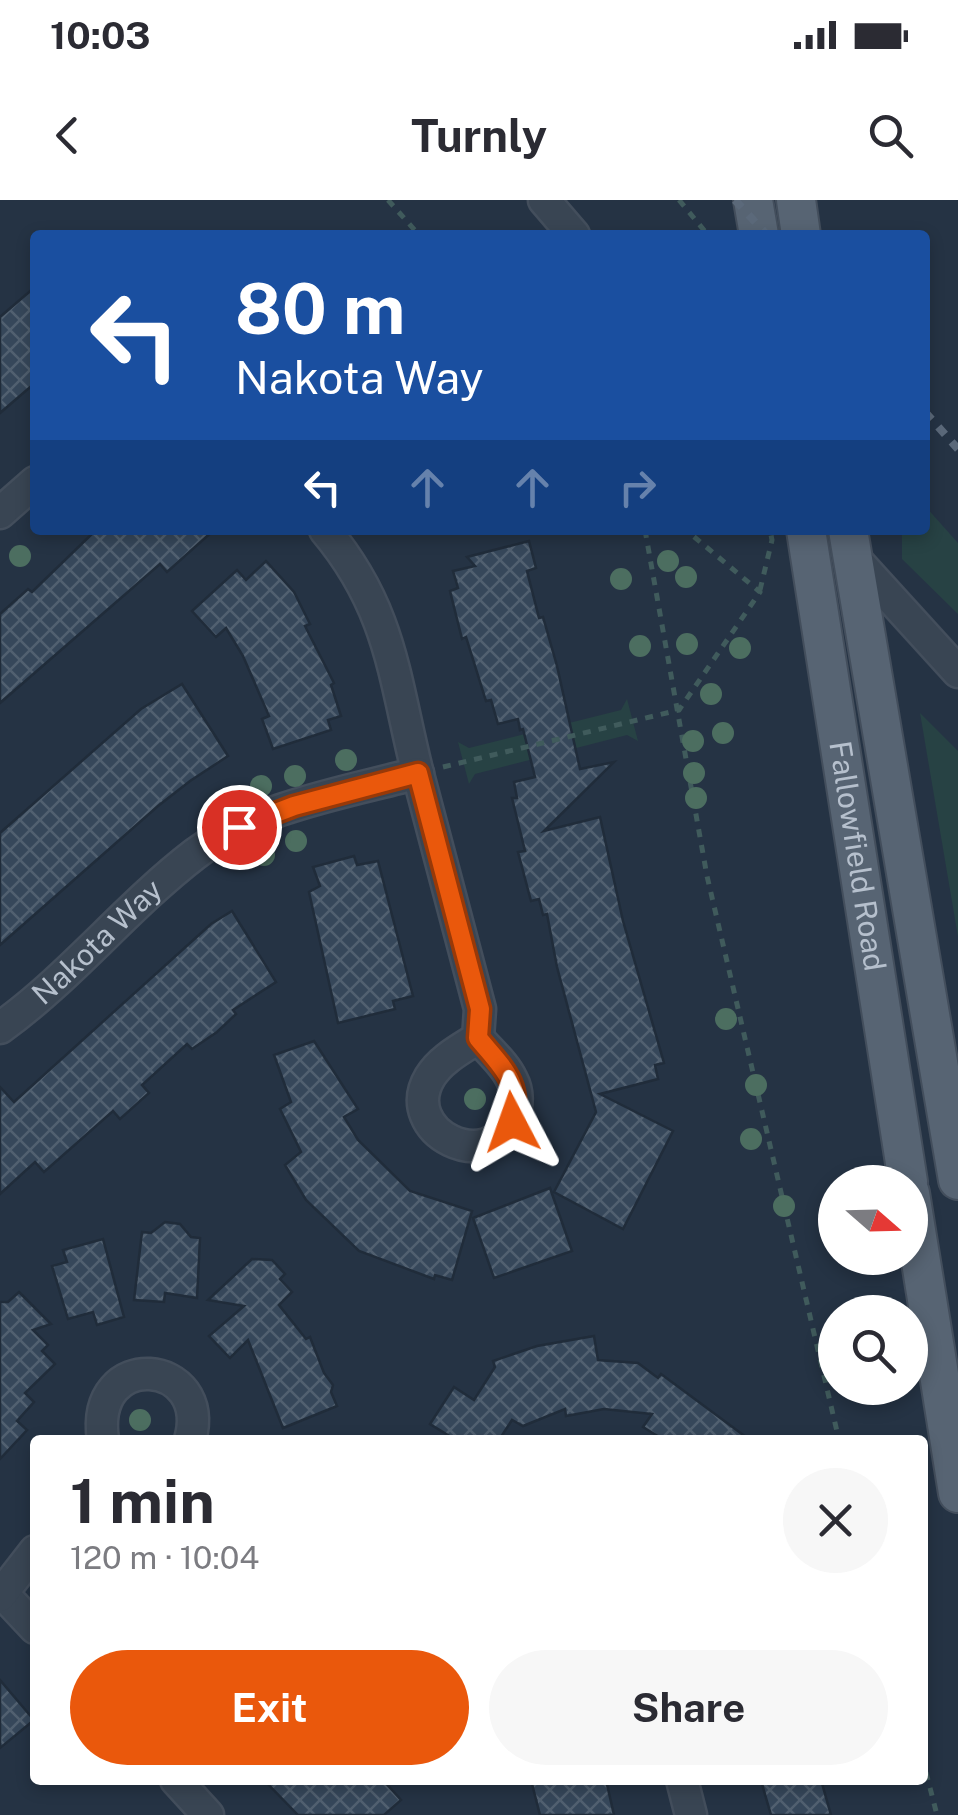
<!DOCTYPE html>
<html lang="en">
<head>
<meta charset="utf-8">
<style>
  :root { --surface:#fff; --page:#f7f7f7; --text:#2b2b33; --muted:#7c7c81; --accent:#ea580c }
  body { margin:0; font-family:"Public Sans",sans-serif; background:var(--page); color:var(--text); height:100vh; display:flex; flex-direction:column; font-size:38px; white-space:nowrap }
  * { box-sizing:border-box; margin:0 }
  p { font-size:32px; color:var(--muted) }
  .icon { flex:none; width:55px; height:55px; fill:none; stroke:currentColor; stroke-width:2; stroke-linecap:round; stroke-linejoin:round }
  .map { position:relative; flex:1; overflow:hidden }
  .side { position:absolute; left:30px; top:1235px; width:898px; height:350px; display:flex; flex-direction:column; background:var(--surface); border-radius:10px; box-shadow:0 5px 15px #0003 }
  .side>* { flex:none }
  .hud { position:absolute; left:30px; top:30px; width:900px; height:305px; border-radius:10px; box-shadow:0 5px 15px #0003; background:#1a4fa0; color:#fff; overflow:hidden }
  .needle { width:65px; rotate:110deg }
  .controls { position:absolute; left:818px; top:965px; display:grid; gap:20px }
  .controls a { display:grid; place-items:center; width:110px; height:110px; border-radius:50%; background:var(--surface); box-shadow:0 5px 15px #0003; font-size:50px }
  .pin { position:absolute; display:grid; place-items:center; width:85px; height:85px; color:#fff; margin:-42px; border:5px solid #fff; border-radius:50%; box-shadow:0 2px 10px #0007 }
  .me { position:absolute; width:110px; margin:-55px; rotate:356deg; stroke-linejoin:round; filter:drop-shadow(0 0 8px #0008) }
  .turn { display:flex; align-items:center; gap:35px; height:210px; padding:0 40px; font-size:45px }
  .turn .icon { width:130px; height:130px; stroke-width:2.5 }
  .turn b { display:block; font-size:70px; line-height:85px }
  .lanes { display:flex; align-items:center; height:95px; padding:0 40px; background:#0003; justify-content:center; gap:50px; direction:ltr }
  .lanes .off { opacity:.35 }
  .round { display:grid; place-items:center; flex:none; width:105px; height:105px; border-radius:52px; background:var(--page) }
  .summary { display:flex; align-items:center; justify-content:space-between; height:170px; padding:0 40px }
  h1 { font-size:60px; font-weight:700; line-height:75px }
  .action { display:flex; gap:20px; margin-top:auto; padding:20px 40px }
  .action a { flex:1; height:115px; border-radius:60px; background:var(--accent); color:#fff; font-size:40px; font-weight:700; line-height:115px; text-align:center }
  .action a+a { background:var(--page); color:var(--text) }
  .status { display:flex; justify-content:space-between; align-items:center; height:70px; padding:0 50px; background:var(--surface); direction:ltr }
  .status svg { height:28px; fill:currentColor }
  header { display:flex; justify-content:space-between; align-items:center; height:130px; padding:0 40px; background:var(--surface); font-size:45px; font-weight:700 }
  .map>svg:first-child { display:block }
</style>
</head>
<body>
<div class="status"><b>10:03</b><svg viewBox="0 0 49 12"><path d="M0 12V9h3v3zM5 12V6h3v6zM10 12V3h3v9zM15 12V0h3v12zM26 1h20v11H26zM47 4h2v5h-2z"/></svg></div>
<header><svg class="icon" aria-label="back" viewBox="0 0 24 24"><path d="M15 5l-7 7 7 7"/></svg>Turnly<svg class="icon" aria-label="search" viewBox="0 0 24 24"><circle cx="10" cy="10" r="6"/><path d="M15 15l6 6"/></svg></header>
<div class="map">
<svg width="958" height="1615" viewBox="0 0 958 1615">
  <defs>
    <pattern id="building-cross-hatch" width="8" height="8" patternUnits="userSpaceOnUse" patternTransform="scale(2.5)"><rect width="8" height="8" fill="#36475a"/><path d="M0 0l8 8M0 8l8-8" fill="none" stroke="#516070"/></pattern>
  </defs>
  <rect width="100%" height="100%" fill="#253344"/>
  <g fill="#274244">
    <polygon points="925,306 958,343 958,414 902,359 902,330 925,330"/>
    <polygon points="627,499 638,541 627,535 475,574 469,584 458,542 469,548 621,510"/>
    <polygon points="920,513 958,551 958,737"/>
  </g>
  <g fill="url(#building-cross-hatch)" stroke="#202c3a" stroke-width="2.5">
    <polygon points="35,87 35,183 0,213 0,117"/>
    <polygon points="96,330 214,330 167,372 160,364 0,503 0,414 28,389 32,392"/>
    <polygon points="529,341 536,368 527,371 539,418 543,417 557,466 580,569 614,562 544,631 600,617 623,721 664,863 655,865 658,879 600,894 673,931 623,1029 554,992 596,912 557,767 547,714 543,715 539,699 531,701 518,652 525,651 512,598 517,598 514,582 535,577 523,529 520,530 518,519 498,524 491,500 486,501 466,437 462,439 450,391 458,388 453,371 475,366 467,357"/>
    <polygon points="266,361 294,392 310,424 305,426 334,483 331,485 341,516 328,520 331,530 273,549 262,519 269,516 243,456 226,428 216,437 192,411 237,370 246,380"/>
    <polygon points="182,484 228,556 190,581 158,606 0,745 0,633 141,509"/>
    <polygon points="354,656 357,665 378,661 413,796 393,801 395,809 338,823 309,692 320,686 313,667"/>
    <polygon points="232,711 276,782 233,810 236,814 217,832 192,849 187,844 142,885 149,893 120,919 113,911 44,972 35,962 0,994 0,887 14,902 211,724"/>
    <polygon points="314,841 358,909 344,917 358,940 410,991 472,1011 452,1080 435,1075 434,1079 359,1051 306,1000 285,965 301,952 280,909 291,902 274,855"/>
    <polygon points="550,988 572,1051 494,1078 473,1018"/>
    <polygon points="165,1022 180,1024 191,1037 200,1038 197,1098 165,1093 164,1102 134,1100 142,1032 151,1033"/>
    <polygon points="103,1039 124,1117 97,1125 93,1112 68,1119 52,1066 67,1062 63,1050"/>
    <polygon points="252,1059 272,1060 285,1074 280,1079 292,1092 279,1105 306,1139 310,1137 324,1173 333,1185 331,1192 337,1206 283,1228 248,1140 230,1158 209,1136 244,1106 208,1100"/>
    <polygon points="19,1092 51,1124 33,1130 48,1145 42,1151 55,1164 25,1193 34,1202 17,1221 27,1230 0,1259 0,1102 8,1102"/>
    <polygon points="594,1136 598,1160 638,1163 658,1178 661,1174 750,1240 664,1240 643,1227 652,1214 604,1209 566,1216 565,1209 523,1226 512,1220 499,1240 456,1240 430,1224 454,1187 474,1200 495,1167 493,1161 537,1146"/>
    <polygon points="0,1480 34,1520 0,1548"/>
    <polygon points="264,1580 383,1580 401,1600 384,1615 298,1615"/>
    <polygon points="531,1580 606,1580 614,1615 540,1615"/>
    <polygon points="777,1580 821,1580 831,1615 771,1615 762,1584"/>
  </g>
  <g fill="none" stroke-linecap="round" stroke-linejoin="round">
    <defs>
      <g id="minor">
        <polyline points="544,0 574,35"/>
        <polyline points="0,313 35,282"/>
        <path d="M 325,330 C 393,411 394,481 419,578 C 439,655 460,732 480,809 L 478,838 C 489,851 505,864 512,880 C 518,891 518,905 513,917 C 490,978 397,932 430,877 C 441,859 461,849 478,838"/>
        <polyline points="848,351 958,472"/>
        <path id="s1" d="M 0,828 C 71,777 126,707 195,654 C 258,606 343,593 418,573"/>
        <path d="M 103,1240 C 89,1146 213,1158 190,1240"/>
        <polyline points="3,1394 35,1428"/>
        <polyline points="0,1396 35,1351"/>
        <polyline points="176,1580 208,1615"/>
        <polyline points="682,1580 691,1615"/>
      </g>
      <g id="major">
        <polyline points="753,0 759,35"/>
        <polyline points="796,0 801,35"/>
        <path id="s2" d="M 806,330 L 908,982"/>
        <polyline points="848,330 958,980"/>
        <polyline points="910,993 958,1293"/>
      </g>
    </defs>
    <use href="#minor" stroke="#434e5c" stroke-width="35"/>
    <use href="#major" stroke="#434e5c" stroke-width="42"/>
    <g stroke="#405b5c" stroke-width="5" stroke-dasharray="8 8" stroke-linecap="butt">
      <polyline points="388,0 419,35"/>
      <polyline points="679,0 708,35"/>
      <polyline points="645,330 707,676 839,1240"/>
      <polyline points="760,390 772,340 770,330"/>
      <polyline points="443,567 679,510 760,392 686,330"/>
      <polyline points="922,1557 937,1615"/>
    </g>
    <use href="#minor" stroke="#394553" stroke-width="30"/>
    <use href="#major" stroke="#576473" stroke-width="38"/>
    <g stroke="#5b697a" stroke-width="8" stroke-dasharray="10 10" stroke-linecap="butt">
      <polyline points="735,0 767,35"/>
      <polyline points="925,212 958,249"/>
    </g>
  </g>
  <g fill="#4c6e60">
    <circle cx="20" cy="356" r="11"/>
    <circle cx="668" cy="361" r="11"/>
    <circle cx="686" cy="377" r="11"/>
    <circle cx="621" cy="379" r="11"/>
    <circle cx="687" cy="444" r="11"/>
    <circle cx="640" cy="446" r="11"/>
    <circle cx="740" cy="448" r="11"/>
    <circle cx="711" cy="494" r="11"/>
    <circle cx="723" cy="533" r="11"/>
    <circle cx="693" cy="541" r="11"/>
    <circle cx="346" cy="560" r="11"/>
    <circle cx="694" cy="573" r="11"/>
    <circle cx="295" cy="576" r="11"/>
    <circle cx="261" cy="586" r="11"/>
    <circle cx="696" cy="598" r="11"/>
    <circle cx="296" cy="641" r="11"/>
    <circle cx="264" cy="655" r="11"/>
    <circle cx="726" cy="819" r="11"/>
    <circle cx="756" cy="885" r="11"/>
    <circle cx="475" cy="899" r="11"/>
    <circle cx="751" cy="939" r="11"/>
    <circle cx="784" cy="1006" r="11"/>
    <circle cx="140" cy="1220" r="11"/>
  </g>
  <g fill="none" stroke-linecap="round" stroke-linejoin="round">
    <defs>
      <path id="route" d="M 239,627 L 294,606 L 418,573 L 480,809 L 478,838 C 500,865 524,884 512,922"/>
    </defs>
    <use href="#route" stroke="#983908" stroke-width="25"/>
    <use href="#route" stroke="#ea580c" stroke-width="18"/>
  </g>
  <g text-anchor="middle" stroke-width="10" stroke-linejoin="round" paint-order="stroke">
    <g font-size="30" fill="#b6c0cd" stroke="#1e2a38">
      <text dy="10" stroke="none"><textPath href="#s2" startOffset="330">Fallowfield Road</textPath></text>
      <text dy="10" stroke="none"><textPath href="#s1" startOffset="130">Nakota Way</textPath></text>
    </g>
  </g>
</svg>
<div class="controls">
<a><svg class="needle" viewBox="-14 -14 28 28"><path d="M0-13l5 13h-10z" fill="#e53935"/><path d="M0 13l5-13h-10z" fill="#7c7c81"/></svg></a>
<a><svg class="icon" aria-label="search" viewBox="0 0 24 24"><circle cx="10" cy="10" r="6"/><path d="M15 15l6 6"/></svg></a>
</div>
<div class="pin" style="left:239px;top:627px;background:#d93025"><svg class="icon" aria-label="arrive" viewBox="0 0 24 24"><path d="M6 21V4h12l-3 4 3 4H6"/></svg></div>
<svg class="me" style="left:512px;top:922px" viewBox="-20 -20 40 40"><path d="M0-17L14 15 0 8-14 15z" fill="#ea580c" stroke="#fff" stroke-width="4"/></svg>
<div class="hud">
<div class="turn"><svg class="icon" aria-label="left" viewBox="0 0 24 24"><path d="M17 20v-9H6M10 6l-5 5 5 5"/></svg><div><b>80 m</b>Nakota Way</div></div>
<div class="lanes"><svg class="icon" aria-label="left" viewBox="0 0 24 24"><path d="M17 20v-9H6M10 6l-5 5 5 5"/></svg><svg class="icon off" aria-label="ahead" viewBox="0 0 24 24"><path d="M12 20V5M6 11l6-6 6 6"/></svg><svg class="icon off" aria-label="ahead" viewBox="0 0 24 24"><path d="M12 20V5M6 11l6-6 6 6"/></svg><svg class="icon off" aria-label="right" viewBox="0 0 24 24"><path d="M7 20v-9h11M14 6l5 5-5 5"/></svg></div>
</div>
<section class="side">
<div class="summary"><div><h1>1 min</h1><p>120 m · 10:04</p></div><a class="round"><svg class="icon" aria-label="close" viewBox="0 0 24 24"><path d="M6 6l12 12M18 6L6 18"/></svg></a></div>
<div class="action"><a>Exit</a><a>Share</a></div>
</section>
</div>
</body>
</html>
